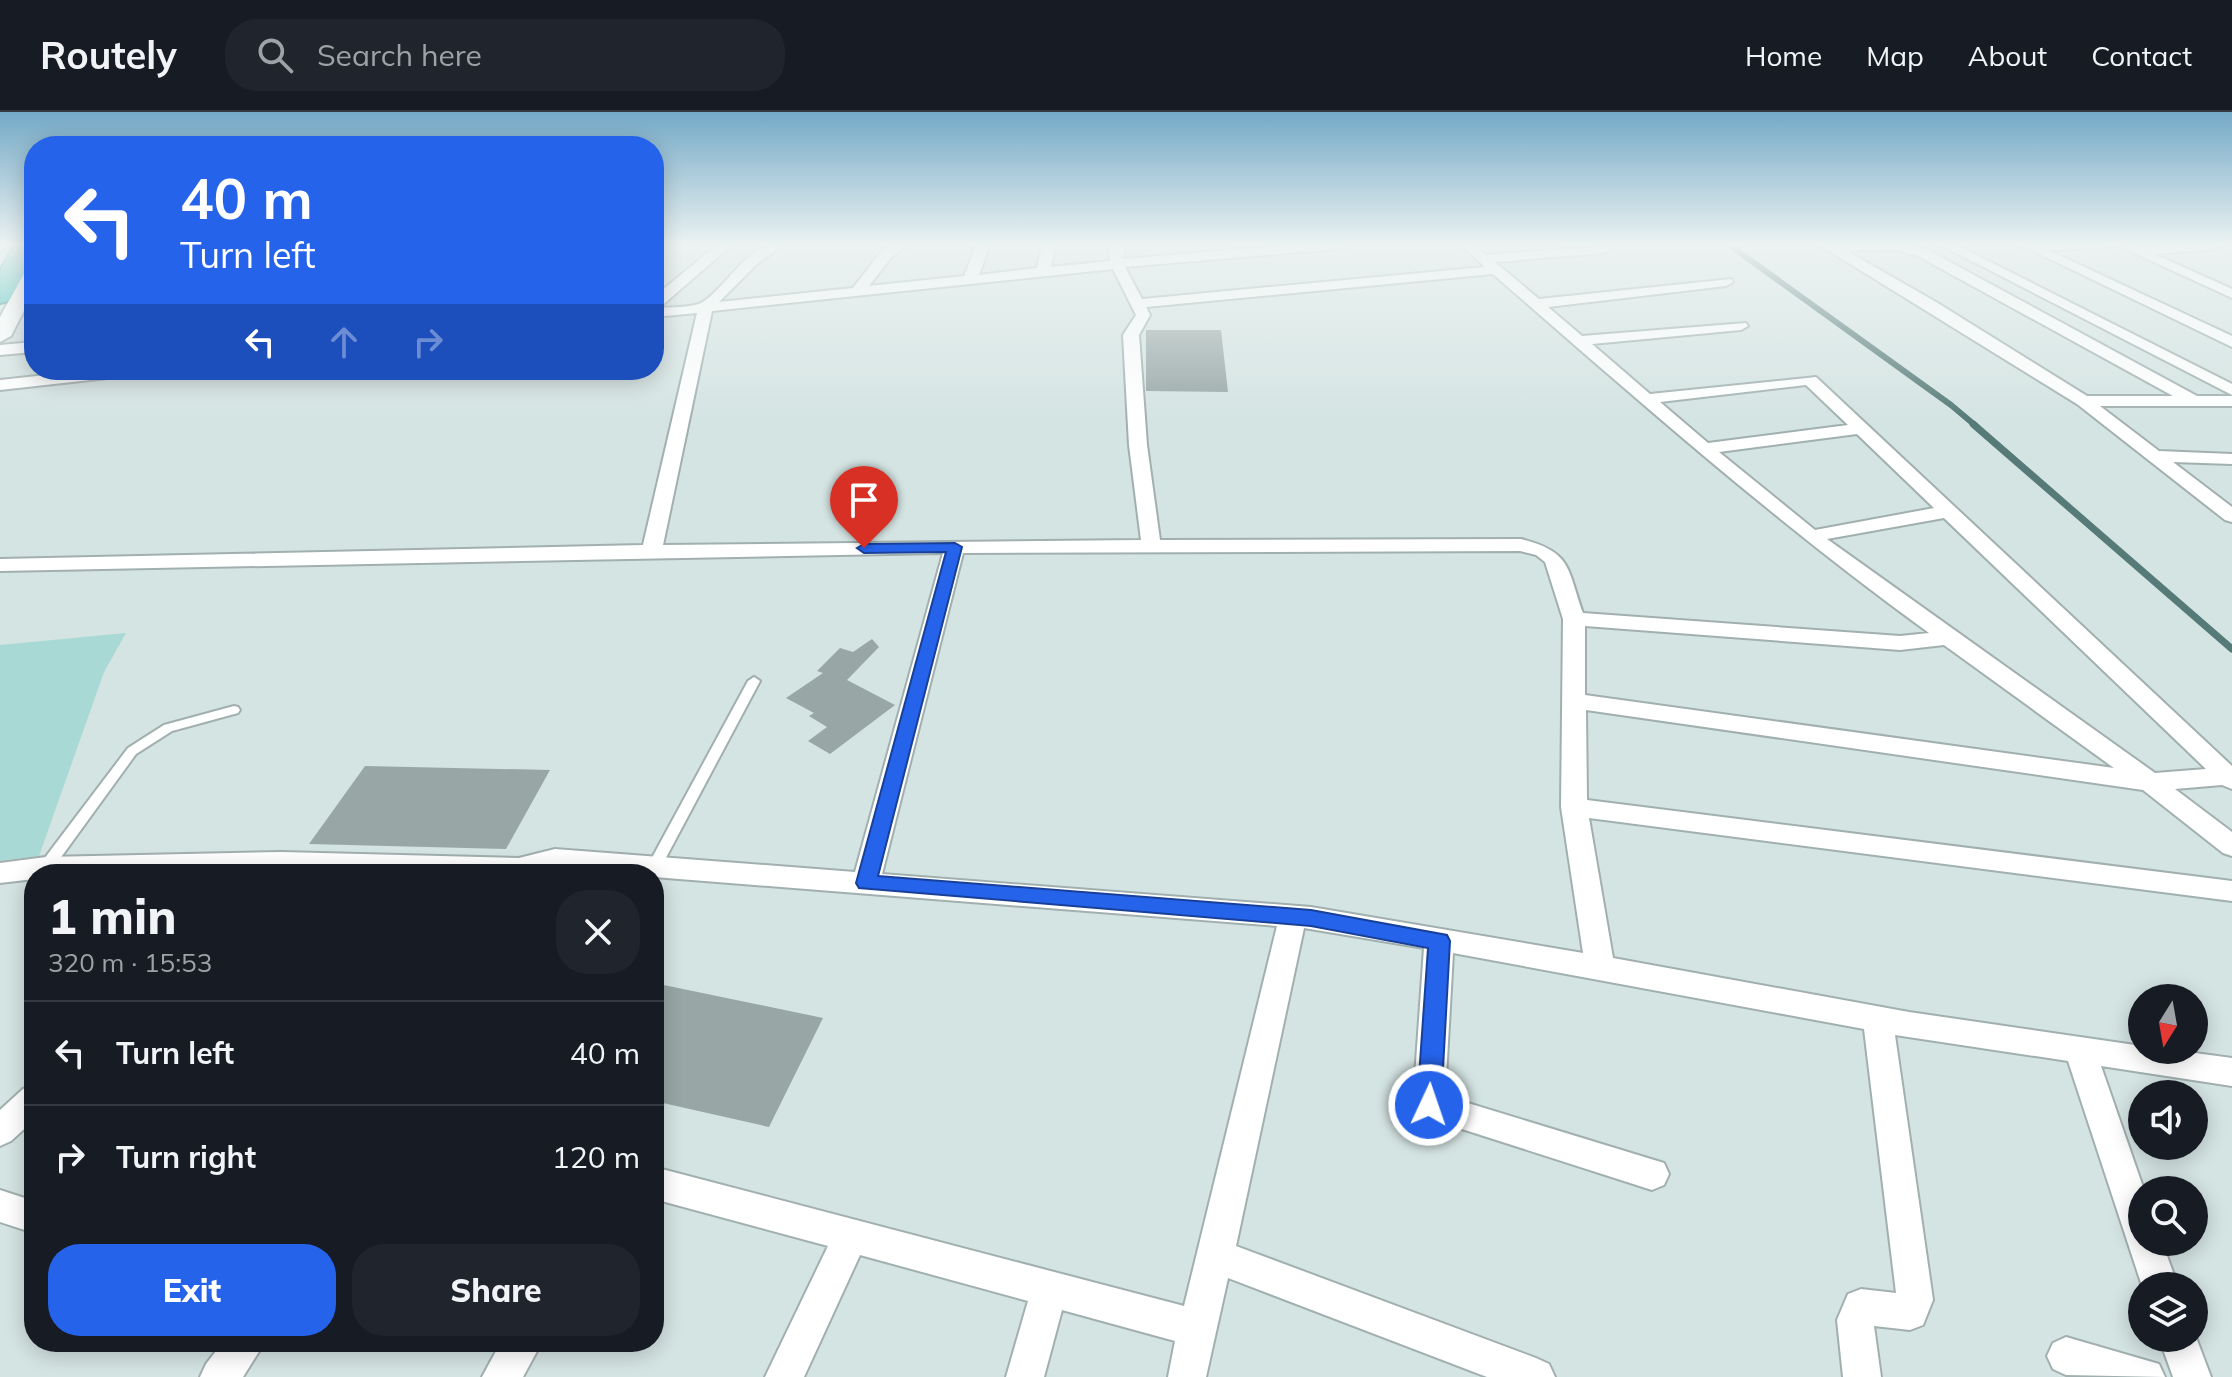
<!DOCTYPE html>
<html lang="en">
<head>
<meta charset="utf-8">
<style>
  :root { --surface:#171b24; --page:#20242c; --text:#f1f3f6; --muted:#9ea1a6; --line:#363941; --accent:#2563eb }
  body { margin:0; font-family:Mulish,sans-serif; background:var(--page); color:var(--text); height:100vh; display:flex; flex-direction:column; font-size:30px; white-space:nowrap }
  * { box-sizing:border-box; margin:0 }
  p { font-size:26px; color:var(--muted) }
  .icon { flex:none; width:44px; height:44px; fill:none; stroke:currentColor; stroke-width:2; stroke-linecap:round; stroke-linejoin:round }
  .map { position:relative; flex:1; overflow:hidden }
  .details { position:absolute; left:24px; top:752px; width:640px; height:488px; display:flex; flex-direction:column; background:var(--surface); border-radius:32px; box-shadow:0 4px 20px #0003 }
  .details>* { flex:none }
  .banner { position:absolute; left:24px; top:24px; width:640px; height:244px; border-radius:32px; box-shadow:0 4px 20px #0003; background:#2563eb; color:#fff; overflow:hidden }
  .needle { width:52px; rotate:191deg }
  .tools { position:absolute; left:2128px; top:872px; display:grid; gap:16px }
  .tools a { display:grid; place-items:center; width:80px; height:80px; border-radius:50%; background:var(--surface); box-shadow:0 4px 20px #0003; font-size:40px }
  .pin { position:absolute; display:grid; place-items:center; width:68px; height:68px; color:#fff; margin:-82px -34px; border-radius:50% 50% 50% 0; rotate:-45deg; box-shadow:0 0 8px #0007 }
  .pin .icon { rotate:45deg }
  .me { position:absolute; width:88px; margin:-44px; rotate:3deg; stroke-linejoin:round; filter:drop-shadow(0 0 6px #0008) }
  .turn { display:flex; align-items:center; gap:28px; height:168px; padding:0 24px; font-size:36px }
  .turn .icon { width:104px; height:104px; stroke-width:2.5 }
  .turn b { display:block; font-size:56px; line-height:68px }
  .lanes { display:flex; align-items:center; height:76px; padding:0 24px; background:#0003; justify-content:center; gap:40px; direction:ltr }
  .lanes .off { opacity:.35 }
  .round { display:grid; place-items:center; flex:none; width:84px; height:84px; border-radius:32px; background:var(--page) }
  .head { display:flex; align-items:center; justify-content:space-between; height:136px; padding:0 24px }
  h1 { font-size:48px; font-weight:800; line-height:60px }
  .cta { display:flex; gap:16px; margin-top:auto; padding:16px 24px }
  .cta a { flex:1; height:92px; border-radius:32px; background:var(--accent); color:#fff; font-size:32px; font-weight:800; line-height:92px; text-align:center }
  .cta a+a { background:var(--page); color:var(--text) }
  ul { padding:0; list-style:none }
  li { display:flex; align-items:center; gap:24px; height:104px; padding:0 24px; border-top:2px solid var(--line) }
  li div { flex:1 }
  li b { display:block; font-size:30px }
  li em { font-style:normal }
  header { display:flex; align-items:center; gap:48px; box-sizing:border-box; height:112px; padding:0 40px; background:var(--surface); border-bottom:2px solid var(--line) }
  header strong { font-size:38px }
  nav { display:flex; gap:44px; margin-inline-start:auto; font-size:28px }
  .search { width:560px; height:72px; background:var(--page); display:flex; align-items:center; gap:20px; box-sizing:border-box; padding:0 28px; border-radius:32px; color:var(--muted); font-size:30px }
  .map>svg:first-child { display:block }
</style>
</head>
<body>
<header>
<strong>Routely</strong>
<div class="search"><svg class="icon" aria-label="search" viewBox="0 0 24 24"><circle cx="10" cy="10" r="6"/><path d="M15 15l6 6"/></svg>Search here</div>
<nav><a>Home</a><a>Map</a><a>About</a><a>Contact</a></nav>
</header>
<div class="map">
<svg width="2232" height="1265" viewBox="0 0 2232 1265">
  <rect width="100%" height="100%" fill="#d4e4e2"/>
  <polygon fill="#a8d9d4" points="126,521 104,560 39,744 0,749 0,533"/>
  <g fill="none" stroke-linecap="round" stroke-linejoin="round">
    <polyline stroke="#557a77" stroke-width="6" points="1728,132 1951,293 1976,314"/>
    <polyline stroke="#557a77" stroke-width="7" points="1973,312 2232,537"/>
  </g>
  <g fill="#98a7a6">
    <polygon points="1146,218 1221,218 1228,280 1146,279"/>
    <polygon points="872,527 879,535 847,568 895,593 830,642 808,629 827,615 809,604 814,601 786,586 823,561 817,559 840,536 853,540"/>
    <polygon points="365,654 550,658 506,737 309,732"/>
    <polygon points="654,871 823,906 769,1015 654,989"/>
  </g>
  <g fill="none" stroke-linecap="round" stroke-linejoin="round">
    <defs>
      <g id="lane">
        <polygon points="754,565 760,569 661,755 659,759 649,759 647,755 748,569"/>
        <polygon points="234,594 238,595 240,598 238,601 172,619 136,642 51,759 41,759 39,755 41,751 128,636 164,613"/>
      </g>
      <g id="street">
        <path d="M 718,132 L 733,132 L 659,196 C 671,195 693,196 703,190 C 731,171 747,129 785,132 L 758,151 L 719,190 L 853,176 L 880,141 L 892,132 L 907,132 L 890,147 L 869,174 L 964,164 L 977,132 L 990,132 L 979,163 L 1037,156 L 1042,132 L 1055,132 L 1051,155 L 1110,149 L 1109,136 L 1113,132 L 1126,132 L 1123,147 L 1307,132 L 1354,132 L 1347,136 L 1125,155 L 1142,187 L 1485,155 L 1460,132 L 1473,132 L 1486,143 L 1609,134 L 1611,137 L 1604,141 L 1495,150 L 1539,187 L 1731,167 L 1733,170 L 1726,174 L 1548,195 L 1582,224 L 1746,211 L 1748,214 L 1741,218 L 1592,232 L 1650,282 L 1816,265 L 2232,654 L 2232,677 L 2222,673 L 2175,677 L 2232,720 L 2232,744 L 2223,741 L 2143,678 L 1586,598 L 1587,688 L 2232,769 L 2232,789 L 1589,706 L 1613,846 L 1909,900 L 2142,934 L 2142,938 L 2173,938 L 2232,946 L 2232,974 L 2101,954 L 2144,1078 L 2142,1130 L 2162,1130 L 2178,1174 L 2142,1174 L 2068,949 L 1895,923 L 1933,1188 L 1923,1213 L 1910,1218 L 1874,1214 L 1881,1265 L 1843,1265 L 1837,1208 L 1848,1182 L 1861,1177 L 1896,1181 L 1864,917 L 1453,841 L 1445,984 L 1664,1051 L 1669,1062 L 1664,1073 L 1652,1078 L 1418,1003 L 1413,993 L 1424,836 L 1304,816 L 1236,1134 L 1536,1246 L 1549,1252 L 1555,1265 L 1487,1265 L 1228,1166 L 1206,1265 L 1168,1265 L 1175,1229 L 1062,1198 L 1044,1265 L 1006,1265 L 1028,1189 L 860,1143 L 804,1265 L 765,1265 L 828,1134 L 654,1087 L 654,1055 L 1184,1194 L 1277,814 L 654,765 L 654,762 L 555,757 L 535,762 L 34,762 L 34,767 L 0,771 L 0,751 L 46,745 L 281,740 L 519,746 L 555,737 L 855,760 L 943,441 L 0,459 L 0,447 L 643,433 L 697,201 L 654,205 L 654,185 ZM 1113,157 L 1136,203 L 1123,223 L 1129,333 L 1141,428 L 663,433 L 712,199 ZM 1493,162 C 1635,286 1776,410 1929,521 L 1900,524 L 1583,501 C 1567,456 1572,440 1521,427 L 1160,428 L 1147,333 L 1139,223 L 1150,203 L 1146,195 ZM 1806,273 L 1848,313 L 1708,331 L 1660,290 ZM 1857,322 L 1934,396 L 1815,418 L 1719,340 ZM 1944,406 L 2206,657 L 2155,661 L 1827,427 ZM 1520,439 L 1536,443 L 1545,450 L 1563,507 L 1561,695 L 1583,841 L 1311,795 L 882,762 L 963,441 ZM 1585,514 L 1900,538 L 1944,533 L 2114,656 L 1585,583 Z"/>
        <path d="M 1818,132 L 1903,132 L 1928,138 L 2197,284 L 2232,284 L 2232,294 L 2100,294 L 2159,339 L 2232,342 L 2232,352 L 2173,350 L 2232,395 L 2232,410 L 2225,408 L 2077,292 ZM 1893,137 L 1918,144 L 2173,284 L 2087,284 L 1936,190 L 1847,139 Z"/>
        <polygon points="1939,132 1955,132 2232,272 2232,283"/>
        <polygon points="2019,132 2108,132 2102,136 2048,138 2232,224 2232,235"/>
        <polygon points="2115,132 2132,132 2139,135 2222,132 2216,137 2154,142 2232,177 2232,186"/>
        <polygon points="34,230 34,240 0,243 0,233"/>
        <polygon points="92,258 143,258 135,263 0,278 0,268"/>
        <polygon points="34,973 34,1008 11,1029 0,1034 0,998 23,977"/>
        <polygon points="0,1078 34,1089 34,1121 0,1110"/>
        <polygon points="2194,1220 2211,1265 2173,1265 2159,1226 2194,1226"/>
        <polygon points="2066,1225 2159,1252 2165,1265 2066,1263 2053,1257 2047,1244 2053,1231"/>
        <polygon points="223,1230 265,1230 243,1265 200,1265 206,1252"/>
        <polygon points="501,1230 542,1230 523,1265 482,1265"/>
      </g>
      <polygon id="secondary" points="34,155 34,179 11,224 0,230 0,205 24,161"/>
      <polygon id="highway" points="15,132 34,132 34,142 9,189 0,191 0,159"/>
    </defs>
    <use href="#lane" stroke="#a1b0af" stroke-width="4"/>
    <use href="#street" stroke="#a1b0af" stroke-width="4"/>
    <use href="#secondary" stroke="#a1b0af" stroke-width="4"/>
    <use href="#highway" stroke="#318a85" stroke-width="4"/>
    <use href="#lane" fill="#fff" fill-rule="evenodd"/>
    <use href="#street" fill="#fff" fill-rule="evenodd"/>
    <use href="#secondary" fill="#fff" fill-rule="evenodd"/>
    <use href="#highway" fill="#34bab3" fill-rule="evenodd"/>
  </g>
  <linearGradient id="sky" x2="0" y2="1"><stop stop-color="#74a9c7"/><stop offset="0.43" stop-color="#ecf3f2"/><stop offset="1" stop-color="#ecf3f2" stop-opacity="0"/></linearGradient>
  <rect width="2232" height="309" fill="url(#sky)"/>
  <polygon fill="#2563eb" stroke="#184099" stroke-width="2" points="955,431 962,435 878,764 1311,798 1447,823 1450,829 1441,993 1438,1001 1429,1004 1421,1001 1417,993 1428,836 1311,814 859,776 856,771 946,440 864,441 857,436 864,432"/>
</svg>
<div class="tools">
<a><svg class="needle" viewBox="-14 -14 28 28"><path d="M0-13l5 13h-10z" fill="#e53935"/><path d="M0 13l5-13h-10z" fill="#9ea1a6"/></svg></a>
<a><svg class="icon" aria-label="sound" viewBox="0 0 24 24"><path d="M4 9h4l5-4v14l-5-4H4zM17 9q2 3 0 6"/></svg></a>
<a><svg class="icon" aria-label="search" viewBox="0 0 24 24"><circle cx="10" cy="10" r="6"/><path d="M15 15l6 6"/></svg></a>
<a><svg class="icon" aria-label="layers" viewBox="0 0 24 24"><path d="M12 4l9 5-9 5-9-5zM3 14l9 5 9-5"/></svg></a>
</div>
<div class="pin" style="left:864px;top:436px;background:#d93025"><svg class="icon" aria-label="arrive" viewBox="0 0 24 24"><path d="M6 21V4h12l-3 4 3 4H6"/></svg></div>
<svg class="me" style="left:1429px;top:993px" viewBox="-20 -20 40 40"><circle r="17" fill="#2563eb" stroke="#fff" stroke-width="3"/><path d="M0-11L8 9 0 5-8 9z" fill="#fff"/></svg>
<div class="banner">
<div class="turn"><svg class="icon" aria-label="left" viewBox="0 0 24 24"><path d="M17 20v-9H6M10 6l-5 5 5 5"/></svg><div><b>40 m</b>Turn left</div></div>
<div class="lanes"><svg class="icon" aria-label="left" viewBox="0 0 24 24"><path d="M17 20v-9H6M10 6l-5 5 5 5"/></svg><svg class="icon off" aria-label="ahead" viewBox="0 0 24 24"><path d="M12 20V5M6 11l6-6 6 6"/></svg><svg class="icon off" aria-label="right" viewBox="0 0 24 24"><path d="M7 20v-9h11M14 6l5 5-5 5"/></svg></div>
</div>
<section class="details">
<div class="head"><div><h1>1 min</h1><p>320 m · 15:53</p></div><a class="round"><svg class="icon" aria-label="close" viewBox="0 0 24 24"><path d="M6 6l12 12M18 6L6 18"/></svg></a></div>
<ul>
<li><svg class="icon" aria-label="left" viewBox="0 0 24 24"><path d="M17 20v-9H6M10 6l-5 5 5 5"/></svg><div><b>Turn left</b></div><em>40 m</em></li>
<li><svg class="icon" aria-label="right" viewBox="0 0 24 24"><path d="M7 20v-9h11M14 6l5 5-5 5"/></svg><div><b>Turn right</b></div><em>120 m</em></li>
</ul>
<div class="cta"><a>Exit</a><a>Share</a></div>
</section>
</div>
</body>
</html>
